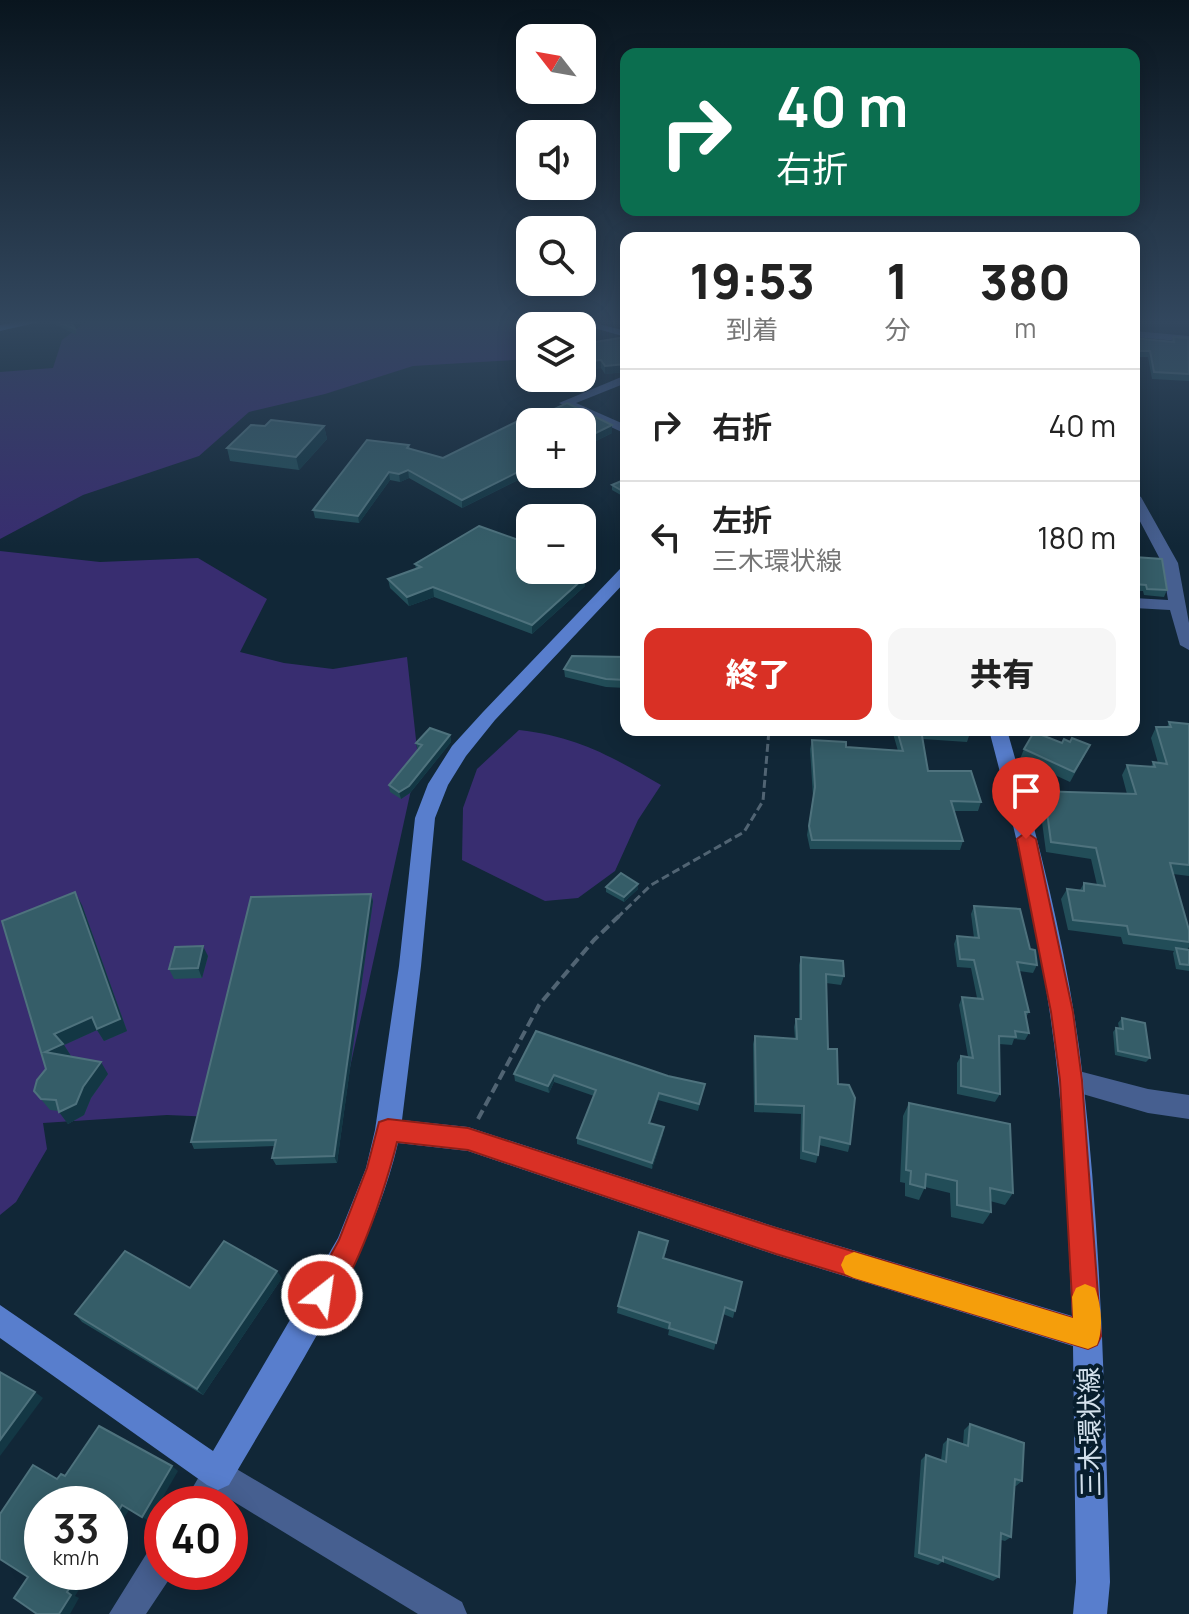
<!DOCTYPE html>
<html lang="ja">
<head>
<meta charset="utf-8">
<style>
  :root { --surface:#fff; --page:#f6f6f6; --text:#222; --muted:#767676; --line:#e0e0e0; --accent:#d93025 }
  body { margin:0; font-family:Manrope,"Noto Sans JP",sans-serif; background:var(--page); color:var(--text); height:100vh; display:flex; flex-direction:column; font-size:30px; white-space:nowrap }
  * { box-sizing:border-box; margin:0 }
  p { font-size:26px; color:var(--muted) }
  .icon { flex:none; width:44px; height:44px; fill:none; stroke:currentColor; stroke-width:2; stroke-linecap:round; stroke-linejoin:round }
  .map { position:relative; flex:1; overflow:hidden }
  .side { position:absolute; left:620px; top:232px; width:520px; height:504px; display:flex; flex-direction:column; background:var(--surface); border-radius:16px; box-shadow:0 4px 20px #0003 }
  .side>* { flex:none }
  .top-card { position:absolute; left:620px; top:48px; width:520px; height:168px; border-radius:16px; box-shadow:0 4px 20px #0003; background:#0b6e4f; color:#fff; overflow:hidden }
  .needle { width:52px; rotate:301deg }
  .fabs { position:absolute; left:516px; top:24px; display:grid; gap:16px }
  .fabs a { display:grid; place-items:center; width:80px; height:80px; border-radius:16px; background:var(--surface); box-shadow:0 4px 20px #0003; font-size:40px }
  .speed { position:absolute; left:24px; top:1486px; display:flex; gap:16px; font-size:40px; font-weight:700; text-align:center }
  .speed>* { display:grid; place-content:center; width:104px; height:104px; border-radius:50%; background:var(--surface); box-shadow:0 4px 20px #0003; line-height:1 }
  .speed small { font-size:20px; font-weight:400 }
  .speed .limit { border:12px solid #d22; background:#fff; color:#111 }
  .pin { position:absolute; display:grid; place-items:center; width:68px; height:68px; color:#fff; margin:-82px -34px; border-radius:50% 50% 50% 0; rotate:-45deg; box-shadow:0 0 8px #0007 }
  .pin .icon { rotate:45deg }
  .me { position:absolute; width:88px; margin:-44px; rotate:30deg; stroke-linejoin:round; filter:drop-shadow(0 0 6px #0008) }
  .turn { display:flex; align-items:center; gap:28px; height:168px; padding:0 24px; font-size:36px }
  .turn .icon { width:104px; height:104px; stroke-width:2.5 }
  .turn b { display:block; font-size:56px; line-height:68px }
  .eta { display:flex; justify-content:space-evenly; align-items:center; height:136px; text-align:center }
  .eta b { font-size:48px; font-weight:800; line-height:56px }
  .primary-button { display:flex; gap:16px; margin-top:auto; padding:16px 24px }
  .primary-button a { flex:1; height:92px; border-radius:16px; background:var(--accent); color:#fff; font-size:32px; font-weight:800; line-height:92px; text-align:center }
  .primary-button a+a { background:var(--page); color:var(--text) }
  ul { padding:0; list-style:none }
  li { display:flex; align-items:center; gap:24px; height:112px; padding:0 24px; border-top:2px solid var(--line) }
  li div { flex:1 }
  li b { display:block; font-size:30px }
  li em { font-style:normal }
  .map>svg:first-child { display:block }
</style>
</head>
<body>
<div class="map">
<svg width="1189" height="1614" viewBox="0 0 1189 1614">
  <rect width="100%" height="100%" fill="#112737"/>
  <g fill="#382d70">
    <polygon points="88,320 581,320 586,331 582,331 582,326 530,326 530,359 413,366 325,394 249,412 199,456 83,495 0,539 0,372 53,368 62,340"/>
    <polygon points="0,551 100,562 198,558 267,599 240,652 284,663 333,669 407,657 418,758 338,1122 167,1115 43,1123 47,1149 16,1202 0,1215"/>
    <path d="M 519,730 C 579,737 610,756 661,785 L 638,820 L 615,871 L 578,898 L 545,901 L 462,860 L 463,808 L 477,769 Z"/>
  </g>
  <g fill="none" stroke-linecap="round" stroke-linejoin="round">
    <polyline stroke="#516473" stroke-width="3" stroke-dasharray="8 4" stroke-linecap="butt" points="617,918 651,885 744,832 763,801 769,730"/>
    <polyline stroke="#516473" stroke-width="4" stroke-dasharray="10 5" stroke-linecap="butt" points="478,1119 539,1005 594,940 619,916"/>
    <g fill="#465f90" fill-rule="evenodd">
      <polygon points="1134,331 1189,336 1189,342 1134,337"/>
      <polygon points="626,375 626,383 576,403 626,425 626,434 559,403"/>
      <polygon points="1134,493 1141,497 1178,563 1189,623 1189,650 1180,645 1170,610 1134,608 1134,598 1168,600 1162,563 1134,510"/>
      <polygon points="1071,1069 1148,1089 1189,1095 1189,1119 1148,1113 1062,1088 1059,1080 1062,1072"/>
      <polygon points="218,1458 462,1602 467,1614 418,1614 223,1495 218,1504 183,1504 207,1463"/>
      <polygon points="162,1543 162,1572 174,1572 146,1614 109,1614 150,1548"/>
    </g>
    <g fill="#587ecd" fill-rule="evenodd">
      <polygon points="566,320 583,320 626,331 626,337"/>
      <path d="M 626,567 L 626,581 L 495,720 L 466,756 L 448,785 L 435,818 L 421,966 L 402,1120 L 468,1127 L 776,1227 L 1072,1316 C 1068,1237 1066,1157 1058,1078 C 1046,961 1019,843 989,730 L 1007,730 C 1040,844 1070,962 1083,1079 C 1102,1246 1105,1415 1110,1582 L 1107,1614 L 1073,1614 L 1076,1582 L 1073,1346 L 776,1255 L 468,1151 L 398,1143 C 371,1261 289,1380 229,1485 L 218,1490 L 207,1485 L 0,1338 L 0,1305 L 213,1451 L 338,1238 L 366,1168 L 375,1130 L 399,966 L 415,818 L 428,784 L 452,746 L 483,712 L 620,569 Z"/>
    </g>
    <polygon fill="#6596fd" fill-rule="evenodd" points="27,320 48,320 0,331 0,325"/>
  </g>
  <g fill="#224d58">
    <polygon points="49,320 71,320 77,335 50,322"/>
    <polygon points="626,337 626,372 605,374 601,368 582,370 582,344"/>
    <polygon points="1173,337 1189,341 1189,381 1152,379 1148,357 1134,357 1134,338 1171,341"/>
    <polygon points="567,403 612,425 612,433 582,448 582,422 530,422 530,474 462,508 409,478 400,482 390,480 359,523 315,518 313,510 367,440 409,445 410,449 443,458 520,420 533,419"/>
    <polygon points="324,426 327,439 299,470 230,461 227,448"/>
    <polygon points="626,479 626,498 612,490 612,485"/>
    <polygon points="1134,557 1167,590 1164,597 1144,595 1143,591 1134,591"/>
    <polygon points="415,564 585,573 582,576 585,586 532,634 434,597 409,606 390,588 388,579 416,569"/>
    <polygon points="626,657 626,688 606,687 565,677 564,669"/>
    <polygon points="1169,722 1189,724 1189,876 1173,874 1189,942 1189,947 1187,950 1189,950 1189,971 1176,969 1173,953 1174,951 1123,944 1121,937 1068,930 1061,899 1067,889 1080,890 1084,883 1097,885 1091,859 1046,852 1042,822 1039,822 1032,802 1036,791 1127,794 1122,775 1127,765 1151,767 1153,762 1158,763 1151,738 1156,727 1167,727"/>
    <polygon points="892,730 969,730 970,733 967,742 923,739 928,771 981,802 978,811 954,811 963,841 960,850 810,849 807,835 813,797 810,749 812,740 846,747 898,751"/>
    <polygon points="450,735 451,742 410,793 401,799 390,792 389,785 418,751 416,743"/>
    <polygon points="1070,742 1085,755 1070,782 1020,759 1024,749"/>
    <polygon points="606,887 638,889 624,902 606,892"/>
    <polygon points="373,901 337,1163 276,1165 272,1158 275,1146 194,1149 191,1142"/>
    <polygon points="82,905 127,1031 104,1041 97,1030 64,1045 71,1056 108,1074 91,1098 84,1115 68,1124 59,1111 50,1110 34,1091 46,1069"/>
    <polygon points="974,906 1030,949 1037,965 1033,973 1019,971 1029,1012 1026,1017 1029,1033 1025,1040 1014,1039 1012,1045 999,1044 1000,1094 995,1102 957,1094 957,1063 961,1056 968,1057 959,1005 962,997 977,998 971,968 957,967 954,944 957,936 974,938 971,914"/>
    <polygon points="208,956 202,978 174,979 169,969"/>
    <polygon points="801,957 844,976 841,985 826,983 828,1049 838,1084 850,1144 848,1152 819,1145 818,1155 816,1163 800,1159 801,1114 754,1112 753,1044 755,1036 795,1039 794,1027 796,1019 799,1019 799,965"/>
    <polygon points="1122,1018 1150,1058 1146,1062 1115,1055 1113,1032 1116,1028 1119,1028 1118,1023"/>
    <polygon points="514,1074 668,1076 705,1084 698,1111 658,1100 650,1123 663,1134 652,1169 577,1144 577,1138 594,1096 554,1082 549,1093 515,1081"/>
    <polygon points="909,1103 1013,1193 1005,1205 990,1201 991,1212 983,1224 951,1217 950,1193 925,1187 919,1200 905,1196 905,1183 900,1182 903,1116"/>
    <polygon points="667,1249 664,1258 742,1282 733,1318 723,1314 714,1350 668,1335 669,1330 617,1313 618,1306"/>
    <polygon points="282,1278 203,1395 82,1322 75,1314 190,1288"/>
    <polygon points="970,1424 1022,1481 1016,1486 1014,1486 1011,1537 1005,1541 1001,1540 999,1577 993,1581 942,1562 938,1565 914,1557 921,1460 926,1455 941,1460 943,1444 948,1439 963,1444 964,1430"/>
  </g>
  <g fill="#133744">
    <polygon points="601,360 601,368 582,370 582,362"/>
    <polygon points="626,364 626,372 605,374 605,366"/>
    <polygon points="612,425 612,433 582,448 582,440"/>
    <polygon points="324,426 327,439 299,470 296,457"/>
    <polygon points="530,466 530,474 462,508 462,500"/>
    <polygon points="408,470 409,478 400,482 399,474"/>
    <polygon points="389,472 390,480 359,523 358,516"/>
    <polygon points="585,564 585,573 575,582 574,573 578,570 582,570 582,566"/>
    <polygon points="585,577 585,586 532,634 532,625"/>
    <polygon points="433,587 434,597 409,606 407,597"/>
    <polygon points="450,735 451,742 410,793 401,799 399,792"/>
    <polygon points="638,884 638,889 624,902 624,897"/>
    <polygon points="75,892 82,905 127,1031 104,1041 97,1030 64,1045 71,1056 45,1052 54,1034"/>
    <polygon points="371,894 373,901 337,1163 334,1156"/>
    <polygon points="203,946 208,956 202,978 198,968"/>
    <polygon points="101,1062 108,1074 91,1098 84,1115 68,1124 59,1112 83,1087"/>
    <polygon points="554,1075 554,1082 549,1093 548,1086"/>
    <polygon points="659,1093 658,1100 648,1129 649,1123"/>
    <polygon points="664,1127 663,1134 652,1169 652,1163"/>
    <polygon points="277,1271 282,1278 203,1395 197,1389"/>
    <polygon points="35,1392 43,1398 0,1456 0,1440"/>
    <polygon points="172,1466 178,1471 149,1521 142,1517"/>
    <polygon points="122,1505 129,1510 110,1540 110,1525"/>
    <polygon points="80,1572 90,1572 75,1596 79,1598 70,1614 59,1614 67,1592"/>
  </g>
  <g fill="#355d68" stroke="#4e727d" stroke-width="2">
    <polygon points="53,320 70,320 75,329"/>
    <polygon points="626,337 626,364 605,366 601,360 582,362 582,344"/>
    <polygon points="1173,337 1188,338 1189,374 1154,372 1150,351 1134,351 1134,338 1174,342"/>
    <polygon points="567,403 612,425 582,440 582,422 530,422 530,466 462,500 408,470 399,474 389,472 358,516 313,510 367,440 409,445 407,448 443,458 520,420 533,419"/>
    <polygon points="271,420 324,426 296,457 227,448 251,425 265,426"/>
    <polygon points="626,479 626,493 612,485"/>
    <polygon points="479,526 530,544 530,570 578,570 574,573 585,577 532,625 433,587 407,597 388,579 421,567 415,564"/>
    <polygon points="1134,557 1162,559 1167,590 1147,589 1146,585 1134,584"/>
    <polygon points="572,656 626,657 626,680 606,679 564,669"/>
    <polygon points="1169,722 1189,724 1189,865 1170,863 1189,930 1189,942 1129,934 1127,926 1073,920 1067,889 1084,891 1084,883 1105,886 1096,848 1051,842 1047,812 1043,812 1036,791 1136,794 1127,765 1155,767 1153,762 1167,764 1156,727 1171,727"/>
    <polygon points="430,728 450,735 409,786 399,792 389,785 422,745 416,743"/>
    <polygon points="897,730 921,730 928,771 971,771 981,802 951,801 963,841 812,840 809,826 815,787 812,740 846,742 846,747 903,751"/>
    <polygon points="927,730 969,730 970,733"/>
    <polygon points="1034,732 1062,743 1064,739 1070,742 1072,738 1090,745 1074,772 1024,749"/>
    <polygon points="621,873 638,884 624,897 606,887"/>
    <polygon points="75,892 120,1019 97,1029 92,1017 54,1034 63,1044 45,1052 101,1062 83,1087 76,1104 59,1112 56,1100 41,1099 34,1091 37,1080 46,1069 2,921"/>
    <polygon points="371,894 334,1156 272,1158 276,1140 191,1142 251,897"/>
    <polygon points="974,906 1020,909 1030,949 1035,950 1037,965 1017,962 1029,1012 1025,1012 1029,1033 1015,1031 1016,1037 999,1036 1000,1094 961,1086 961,1056 973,1058 962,997 983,999 974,960 960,959 957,936 979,938"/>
    <polygon points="203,946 198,968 169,969 175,947"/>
    <polygon points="1176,948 1189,950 1189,965 1180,964"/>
    <polygon points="801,957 843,961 844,976 826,974 828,1049 837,1049 838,1084 849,1085 855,1098 850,1144 820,1137 818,1155 803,1151 804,1106 756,1104 755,1036 797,1039 796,1019 801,1019"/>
    <polygon points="1122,1018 1145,1023 1150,1058 1118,1051 1116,1028 1123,1029"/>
    <polygon points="536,1031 668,1076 705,1084 699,1104 659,1093 649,1123 664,1127 652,1163 577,1138 596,1090 554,1075 548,1086 514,1074"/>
    <polygon points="909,1103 1010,1124 1013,1193 990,1188 991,1212 957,1205 957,1181 926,1174 925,1188 910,1184 911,1171 906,1170"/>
    <polygon points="639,1232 668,1241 663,1258 742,1282 735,1311 725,1307 716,1343 669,1328 670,1323 618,1306"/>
    <polygon points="224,1241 277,1271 197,1389 75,1314 125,1251 190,1288"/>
    <polygon points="0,1372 35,1392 0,1440"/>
    <polygon points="970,1424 1024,1443 1022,1481 1015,1479 1011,1537 1001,1533 999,1577 943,1557 943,1561 919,1553 926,1455 946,1462 948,1439 968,1446"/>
    <polygon points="99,1426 172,1466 142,1517 122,1505 110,1525 110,1504 42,1504 42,1572 80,1572 67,1592 71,1595 59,1614 37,1614 14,1598 28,1577 0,1559 0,1514 33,1465 57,1479 61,1474 65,1476"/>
  </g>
  <linearGradient id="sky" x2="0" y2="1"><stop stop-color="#09151e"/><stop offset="0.59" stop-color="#32475e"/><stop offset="1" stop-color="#32475e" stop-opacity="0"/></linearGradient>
  <rect width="1189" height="546" fill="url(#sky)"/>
  <path fill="#d93025" stroke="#8d1f18" stroke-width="2" d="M 1026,832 L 1036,839 L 1073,1012 L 1082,1080 L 1101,1336 L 1097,1345 L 1088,1349 L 776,1254 L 468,1150 L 397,1142 C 389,1176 352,1296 322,1309 L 313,1305 L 309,1295 L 339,1240 L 367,1168 L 379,1122 L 388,1119 L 468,1128 L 776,1228 L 1073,1318 L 1060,1080 L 1051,1012 L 1017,839 Z"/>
  <path fill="#f59e0b" d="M 854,1252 L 1073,1318 L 1072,1297 L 1076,1288 L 1085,1284 L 1095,1288 C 1101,1304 1104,1329 1097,1345 L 1088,1349 L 854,1278 L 845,1274 L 841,1265 L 845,1256 Z"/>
  <g text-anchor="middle" stroke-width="8" stroke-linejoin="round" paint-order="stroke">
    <g font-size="26" fill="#d4e2ed" stroke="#071e2d">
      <text transform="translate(1090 1432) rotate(-91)" y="9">三木環状線</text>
    </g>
  </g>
</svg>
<div class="fabs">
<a><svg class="needle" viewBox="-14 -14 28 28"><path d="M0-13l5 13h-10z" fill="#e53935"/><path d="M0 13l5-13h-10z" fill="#767676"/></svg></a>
<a><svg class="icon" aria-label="sound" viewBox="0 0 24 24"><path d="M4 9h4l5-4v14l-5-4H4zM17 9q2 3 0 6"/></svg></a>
<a><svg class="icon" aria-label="search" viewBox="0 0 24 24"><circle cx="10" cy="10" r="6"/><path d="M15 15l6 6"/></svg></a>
<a><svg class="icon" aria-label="layers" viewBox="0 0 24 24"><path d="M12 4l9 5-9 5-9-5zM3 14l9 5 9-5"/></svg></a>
<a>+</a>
<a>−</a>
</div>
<div class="speed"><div>33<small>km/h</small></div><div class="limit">40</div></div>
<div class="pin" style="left:1026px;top:839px;background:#d93025"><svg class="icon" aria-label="arrive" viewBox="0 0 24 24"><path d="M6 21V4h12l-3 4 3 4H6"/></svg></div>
<svg class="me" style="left:322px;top:1295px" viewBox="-20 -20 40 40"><circle r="17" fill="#d93025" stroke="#fff" stroke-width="3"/><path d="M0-11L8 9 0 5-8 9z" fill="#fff"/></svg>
<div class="top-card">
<div class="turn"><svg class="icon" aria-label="right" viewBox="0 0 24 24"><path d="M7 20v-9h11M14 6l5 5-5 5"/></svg><div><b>40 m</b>右折</div></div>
</div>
<section class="side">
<div class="eta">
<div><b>19:53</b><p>到着</p></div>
<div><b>1</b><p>分</p></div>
<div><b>380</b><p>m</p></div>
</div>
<ul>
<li><svg class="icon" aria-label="right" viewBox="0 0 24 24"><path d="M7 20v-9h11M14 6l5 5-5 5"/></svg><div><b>右折</b></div><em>40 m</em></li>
<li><svg class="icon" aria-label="left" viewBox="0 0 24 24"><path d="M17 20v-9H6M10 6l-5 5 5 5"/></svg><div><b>左折</b><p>三木環状線</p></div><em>180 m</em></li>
</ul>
<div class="primary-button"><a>終了</a><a>共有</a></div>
</section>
</div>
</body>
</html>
